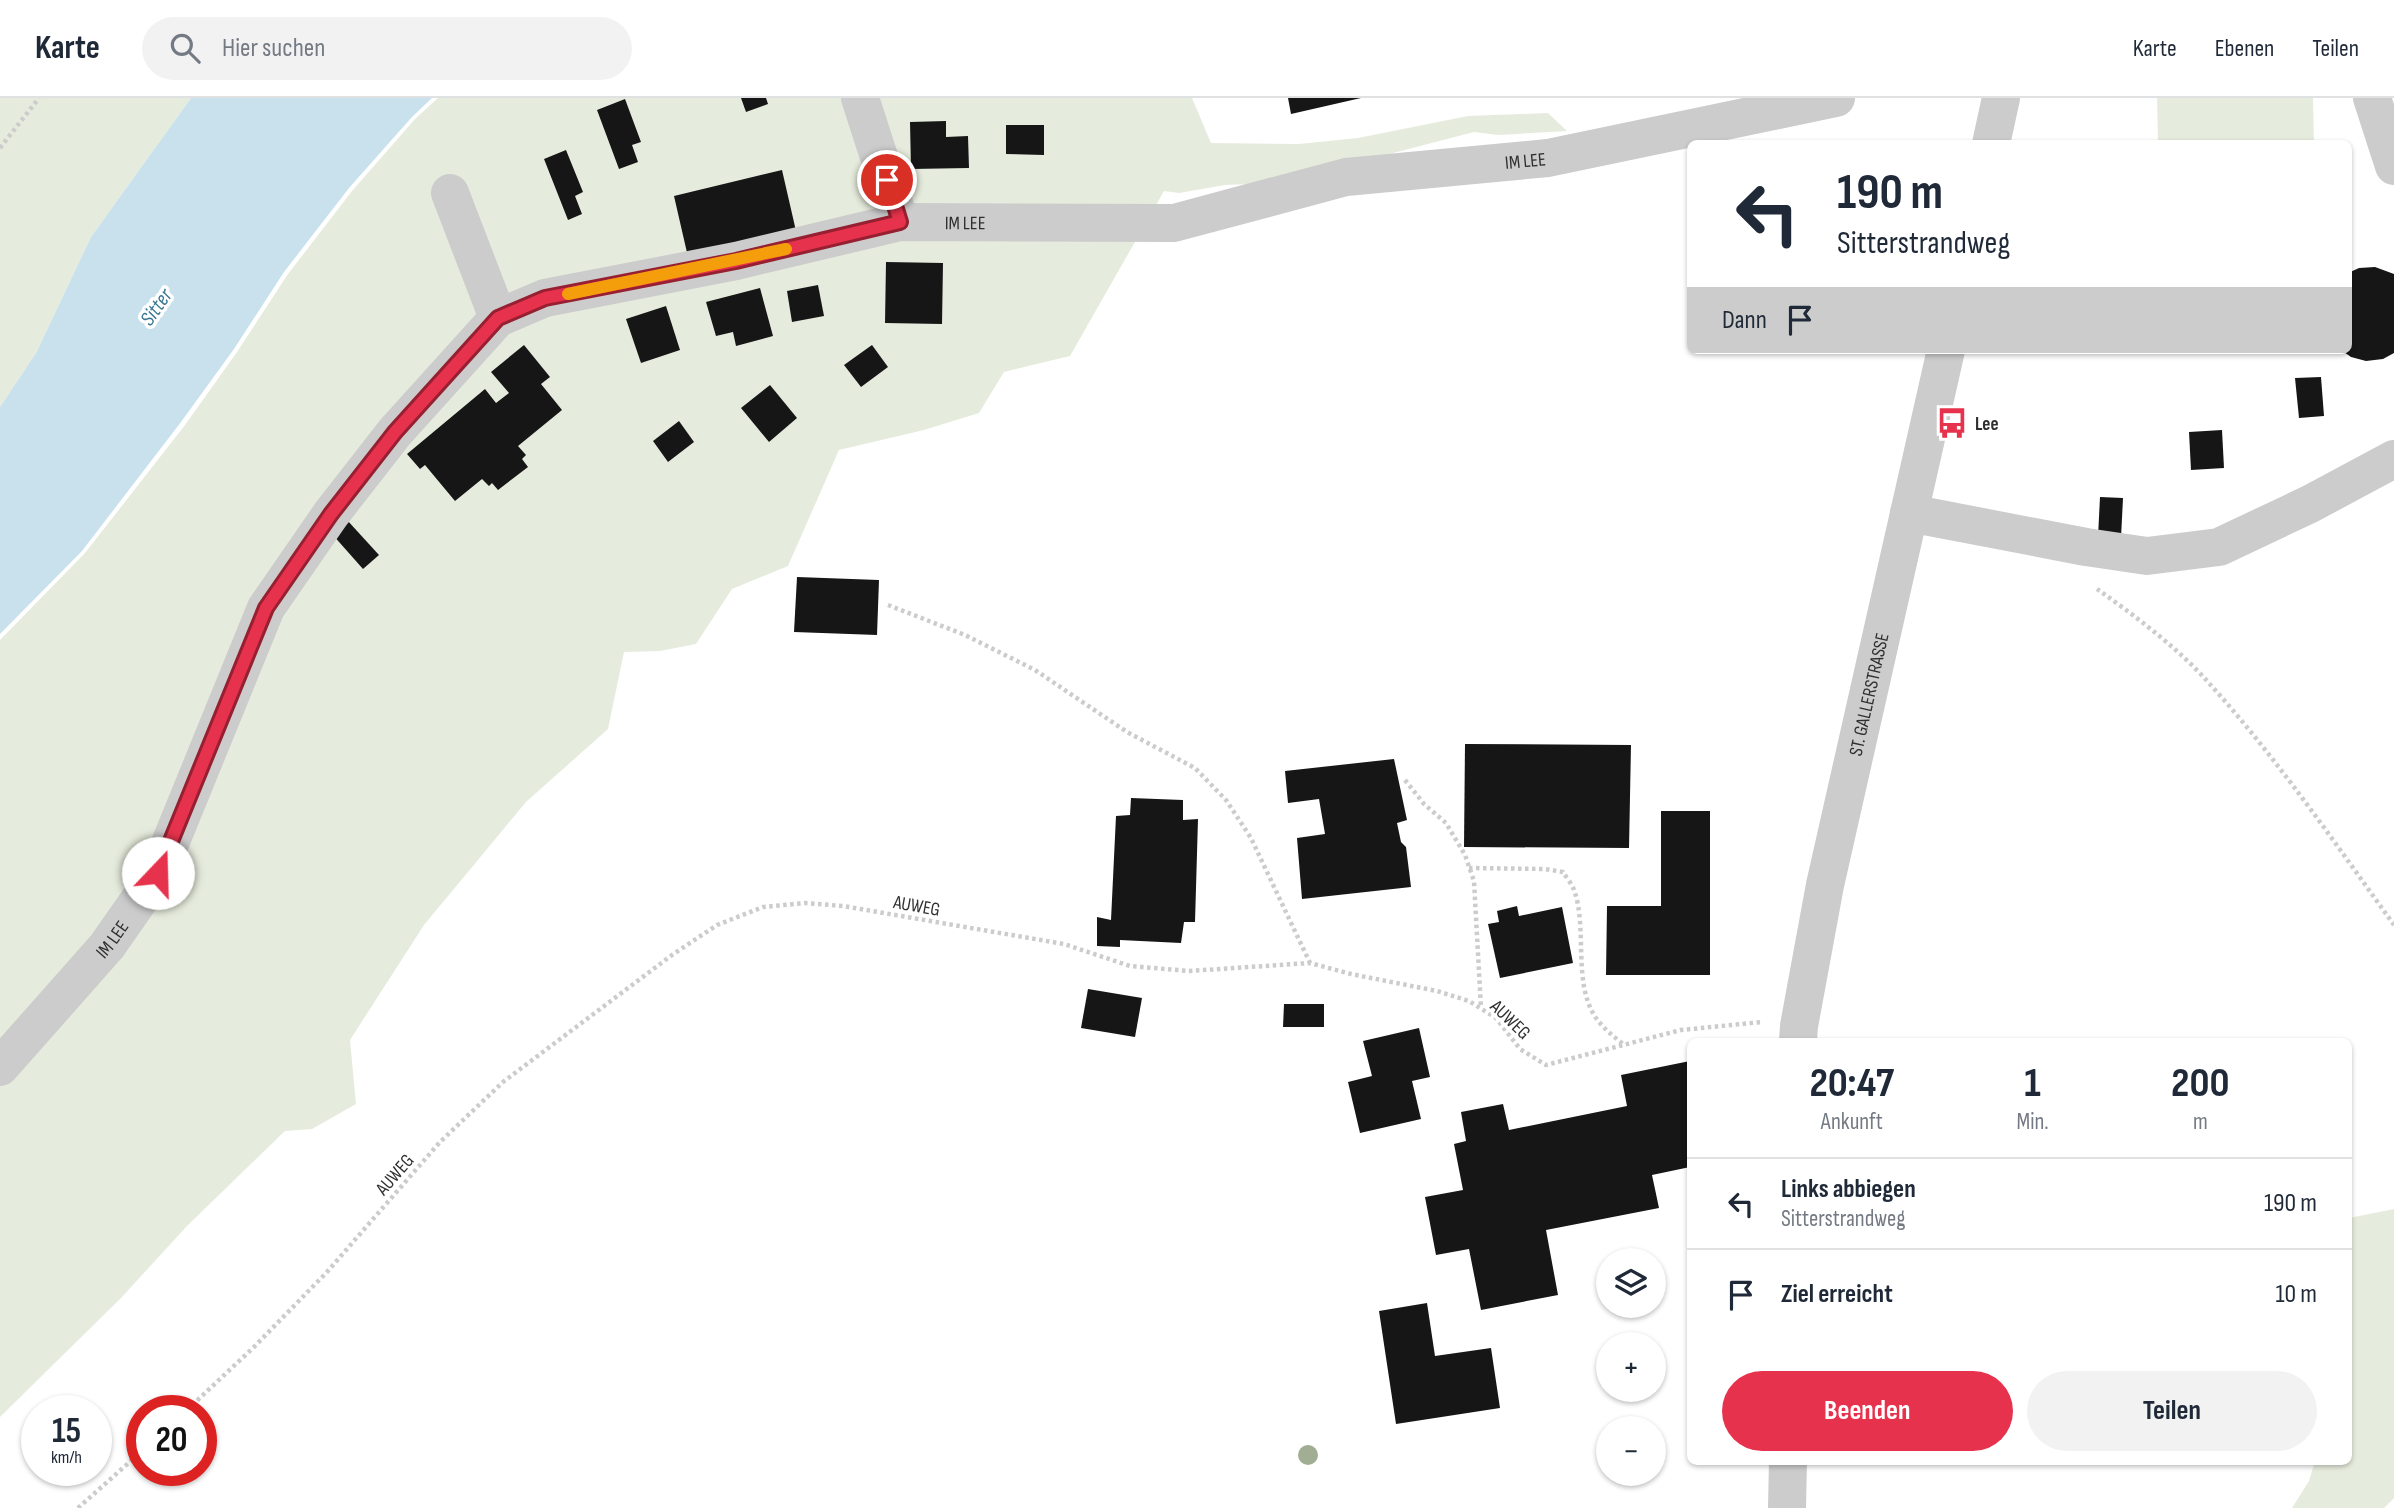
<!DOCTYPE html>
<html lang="de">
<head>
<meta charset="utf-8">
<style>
  :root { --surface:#fff; --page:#f2f2f3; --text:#1f2937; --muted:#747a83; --line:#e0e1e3; --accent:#e6324c }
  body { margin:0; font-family:"Sofia Sans Condensed",sans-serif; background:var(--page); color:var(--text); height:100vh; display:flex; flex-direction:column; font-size:26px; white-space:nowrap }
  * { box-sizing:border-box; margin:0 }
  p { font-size:23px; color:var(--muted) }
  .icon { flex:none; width:38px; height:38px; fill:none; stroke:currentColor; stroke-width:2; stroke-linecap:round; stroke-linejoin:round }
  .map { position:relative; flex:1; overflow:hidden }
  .side { position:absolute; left:1687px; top:940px; width:665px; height:427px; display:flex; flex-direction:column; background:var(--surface); border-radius:10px; box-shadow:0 2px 5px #0004 }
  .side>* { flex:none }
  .guide { position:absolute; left:1687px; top:42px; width:665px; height:214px; border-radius:10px; box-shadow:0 2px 5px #0004; background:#fff; color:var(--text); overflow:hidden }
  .buttons { position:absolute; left:1596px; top:1150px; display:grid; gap:14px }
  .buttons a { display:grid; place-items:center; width:70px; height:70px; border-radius:50%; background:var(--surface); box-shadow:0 2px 5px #0004; font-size:35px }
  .speed { position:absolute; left:21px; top:1297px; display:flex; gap:14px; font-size:35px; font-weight:700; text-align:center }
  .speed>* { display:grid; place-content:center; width:91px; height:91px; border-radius:50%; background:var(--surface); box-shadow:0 2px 5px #0004; line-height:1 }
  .speed small { font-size:18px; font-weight:400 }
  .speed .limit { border:10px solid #d22; background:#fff; color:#111 }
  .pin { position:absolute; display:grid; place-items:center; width:60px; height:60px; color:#fff; margin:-30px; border:4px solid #fff; border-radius:50%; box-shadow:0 2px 7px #0007 }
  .me { position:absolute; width:77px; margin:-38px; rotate:21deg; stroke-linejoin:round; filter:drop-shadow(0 0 5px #0008) }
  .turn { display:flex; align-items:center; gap:24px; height:147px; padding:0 35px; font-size:32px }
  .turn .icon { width:91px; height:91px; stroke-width:2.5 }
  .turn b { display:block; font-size:49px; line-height:60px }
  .then { display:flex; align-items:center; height:66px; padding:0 35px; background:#0003; gap:14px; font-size:26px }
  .eta { display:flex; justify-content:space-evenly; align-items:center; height:119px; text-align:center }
  .eta b { font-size:42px; font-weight:700; line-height:49px }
  .primary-button { display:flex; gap:14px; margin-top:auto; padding:14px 35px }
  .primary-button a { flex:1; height:80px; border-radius:42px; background:var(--accent); color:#fff; font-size:28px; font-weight:700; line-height:80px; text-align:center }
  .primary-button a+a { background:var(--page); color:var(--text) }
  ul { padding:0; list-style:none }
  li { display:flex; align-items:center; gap:21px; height:91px; padding:0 35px; border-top:2px solid var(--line) }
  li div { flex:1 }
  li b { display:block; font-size:26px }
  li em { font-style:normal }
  header { display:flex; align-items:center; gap:42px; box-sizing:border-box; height:98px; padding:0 35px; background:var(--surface); border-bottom:2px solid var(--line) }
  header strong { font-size:33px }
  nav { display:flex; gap:38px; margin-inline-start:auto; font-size:24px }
  .search { width:490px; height:63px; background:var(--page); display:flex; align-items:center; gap:18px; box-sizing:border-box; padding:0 24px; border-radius:38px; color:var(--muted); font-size:26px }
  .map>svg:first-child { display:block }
</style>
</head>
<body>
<header>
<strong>Karte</strong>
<div class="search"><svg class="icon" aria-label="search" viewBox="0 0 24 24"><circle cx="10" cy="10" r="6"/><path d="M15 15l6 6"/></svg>Hier suchen</div>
<nav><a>Karte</a><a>Ebenen</a><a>Teilen</a></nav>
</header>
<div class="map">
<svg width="2394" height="1410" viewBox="0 0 2394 1410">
  <rect width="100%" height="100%" fill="#fff"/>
  <g fill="#e6ecdd">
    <polygon points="0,0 191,0 91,139 36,255 0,309"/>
    <polygon points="438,0 1192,0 1211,45 1299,46 1358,40 1468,18 1548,15 1567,33 1498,37 1474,34 1278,85 1225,87 1179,95 1164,93 1070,258 1004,274 979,315 924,332 839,352 788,468 732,491 696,546 660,553 624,554 608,631 526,704 424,827 350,942 356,1006 312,1031 285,1033 187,1128 121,1200 0,1319 0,542 85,455 185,327 237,254 288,176 352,93 415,21"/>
    <polygon points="2157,0 2313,0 2314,45 2158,45"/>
    <polygon points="2394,1111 2394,1400 2384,1410 2292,1410 2309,1383 2315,1363 2348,1363 2349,1120"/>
  </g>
  <polygon fill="#c9e1ec" points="191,0 432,0 412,19 349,90 284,174 234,251 181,324 82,453 0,536 0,309 36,255 91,139"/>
  <g fill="#161616">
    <polygon points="741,0 766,0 768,6 746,14"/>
    <polygon points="1288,0 1361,0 1291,16"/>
    <polygon points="625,1 641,44 632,47 638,64 619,71 597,12"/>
    <polygon points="946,23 946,39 968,38 969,70 911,71 910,24"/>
    <polygon points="1006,27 1044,27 1044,57 1006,56"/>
    <polygon points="566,52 583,94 575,98 582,116 568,122 544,61"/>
    <polygon points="782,72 796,133 688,159 674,98"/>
    <polygon points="886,164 943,165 942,226 885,225"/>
    <polygon points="2375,169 2394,176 2394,255 2383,261 2366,263 2351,259 2341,252 2348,252 2348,175 2359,170"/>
    <polygon points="818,187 824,218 792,224 787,193"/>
    <polygon points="760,190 773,238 736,248 733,234 716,238 706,204"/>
    <polygon points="666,208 680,252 641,265 626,221"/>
    <polygon points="524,247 550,279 541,286 562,312 518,348 526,357 522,361 528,369 498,392 492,385 489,388 482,381 455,403 425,367 420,371 407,356 485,291 496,305 509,295 491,274"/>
    <polygon points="872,247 888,269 861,289 844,267"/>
    <polygon points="2321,279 2324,318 2299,320 2295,280"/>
    <polygon points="770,287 797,320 769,344 741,310"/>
    <polygon points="679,323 694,344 668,364 653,343"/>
    <polygon points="2222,332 2224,370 2191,372 2189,334"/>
    <polygon points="2100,399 2123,400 2121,440 2098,439"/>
    <polygon points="347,422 379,457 363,471 332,436"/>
    <polygon points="797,479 879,482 877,537 794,534"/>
    <polygon points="1465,646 1631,647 1629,750 1464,749"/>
    <polygon points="1394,661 1407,722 1397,725 1401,744 1406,749 1411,789 1302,801 1297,740 1325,736 1319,701 1288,705 1285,673"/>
    <polygon points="1131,700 1183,702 1183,722 1198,721 1195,824 1184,824 1181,845 1120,842 1120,849 1097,848 1097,819 1111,822 1116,718 1130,717"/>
    <polygon points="1661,713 1710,713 1710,877 1606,877 1607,808 1661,808"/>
    <polygon points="1517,808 1519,818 1562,809 1573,865 1500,880 1488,826 1499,824 1497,813"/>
    <polygon points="1088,891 1142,900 1135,939 1081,930"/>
    <polygon points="1284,906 1324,906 1324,929 1283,929"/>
    <polygon points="1419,930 1430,979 1412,983 1421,1021 1360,1035 1348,984 1372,978 1363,943"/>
    <polygon points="1690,963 1690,1069 1652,1077 1659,1110 1546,1132 1558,1197 1481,1212 1469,1151 1436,1157 1425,1099 1463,1092 1454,1046 1466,1043 1461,1014 1503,1006 1509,1032 1627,1008 1621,977"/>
    <polygon points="1427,1205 1435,1258 1491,1250 1500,1310 1396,1326 1379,1213"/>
  </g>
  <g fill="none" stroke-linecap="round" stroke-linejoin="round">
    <g stroke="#ccc" stroke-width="4.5" stroke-dasharray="3.5 3.5" stroke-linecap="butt">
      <polyline points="0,50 39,0"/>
      <path d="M 2097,491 C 2134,517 2179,551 2208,584 C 2276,659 2335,745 2394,827"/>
      <polyline points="888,507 965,537 1035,572 1127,634 1195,670 1226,702 1251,740 1310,865"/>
      <polyline points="1405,682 1424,706 1446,725 1465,757 1474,783 1481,910"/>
      <path d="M 1469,770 L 1545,771 L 1563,774 C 1566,779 1572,786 1574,792 C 1588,830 1572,885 1596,920 C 1603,930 1613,938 1623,946"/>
      <polyline points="187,1312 254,1249 327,1174 440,1044 503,984 672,857 717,827 763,809 805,805 843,808 1064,846 1130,868 1189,873 1310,865 1351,876 1437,893 1469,903 1496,920 1520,951 1546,967 1681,932 1762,924"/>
      <polyline points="78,1410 142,1353"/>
    </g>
    <g stroke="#ccc" stroke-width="38">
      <polyline points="860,0 900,124"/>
      <polyline points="2372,0 2394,68"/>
      <polyline points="1991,46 2001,0"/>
      <polyline points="450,95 498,220"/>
      <polyline points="1909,415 2086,449 2147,458 2219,449 2310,406 2394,361"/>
      <path id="s1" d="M 1798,943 L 1799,928 L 1825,787 L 1946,252"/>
      <path id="s2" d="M 0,969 L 107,848 L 158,775 L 266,510 L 331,416 L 395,334 L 498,220 L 545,200 L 736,163 L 900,124 L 1174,125 L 1346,79 L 1548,60 L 1836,0"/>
      <polyline points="1787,1410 1788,1363"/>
    </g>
  </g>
  <circle fill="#a2ae94" cx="1308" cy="1357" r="10"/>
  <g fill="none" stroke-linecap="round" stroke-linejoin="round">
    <defs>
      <polyline id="route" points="158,775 266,510 331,416 395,334 498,220 545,200 736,163 900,124 887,82"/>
    </defs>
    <use href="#route" stroke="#962031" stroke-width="18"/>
    <use href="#route" stroke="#e6324c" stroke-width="12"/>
    <polyline stroke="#f59e0b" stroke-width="12" points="568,196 786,151"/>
  </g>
  <defs>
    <symbol id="bus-bare" viewBox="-9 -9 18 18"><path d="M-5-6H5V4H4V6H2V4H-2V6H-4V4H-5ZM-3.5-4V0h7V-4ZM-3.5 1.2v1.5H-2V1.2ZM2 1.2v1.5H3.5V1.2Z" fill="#e6324c" stroke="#fff" stroke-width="2.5" paint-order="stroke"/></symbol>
  </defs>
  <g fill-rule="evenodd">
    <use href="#bus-bare" x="1930" y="303" width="44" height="44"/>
  </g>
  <g text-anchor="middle" stroke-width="7" stroke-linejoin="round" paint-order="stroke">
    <g font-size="19" fill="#2f2f2f" stroke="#fff">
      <text dy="7" stroke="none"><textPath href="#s2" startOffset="1955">IM LEE</textPath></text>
      <text dy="7" stroke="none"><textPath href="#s2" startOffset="1388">IM LEE</textPath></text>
      <text dy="7" stroke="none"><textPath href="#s1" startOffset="354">ST. GALLERSTRASSE</textPath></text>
      <text transform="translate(917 807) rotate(10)" y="7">AUWEG</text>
      <text dy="7" stroke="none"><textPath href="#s2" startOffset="170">IM LEE</textPath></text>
      <text transform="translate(1511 921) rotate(44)" y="7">AUWEG</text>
      <text transform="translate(394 1076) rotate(-49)" y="7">AUWEG</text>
    </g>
    <g font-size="19" font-weight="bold" fill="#2f2f2f" stroke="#fff" text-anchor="start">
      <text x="1975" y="332">Lee</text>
    </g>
    <g font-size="21" font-style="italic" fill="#3c7792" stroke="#fff">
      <text transform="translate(156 209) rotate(-55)" y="7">Sitter</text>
    </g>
  </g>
</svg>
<div class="buttons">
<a><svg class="icon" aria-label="layers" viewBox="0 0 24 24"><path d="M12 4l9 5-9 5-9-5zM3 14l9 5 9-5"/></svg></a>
<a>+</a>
<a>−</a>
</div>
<div class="speed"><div>15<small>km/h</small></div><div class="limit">20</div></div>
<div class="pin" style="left:887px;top:82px;background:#d93025"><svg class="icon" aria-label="arrive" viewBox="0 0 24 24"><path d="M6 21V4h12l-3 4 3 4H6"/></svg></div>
<svg class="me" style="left:158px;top:775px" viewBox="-20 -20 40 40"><circle r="19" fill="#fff"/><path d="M0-13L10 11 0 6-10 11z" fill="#e6324c"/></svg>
<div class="guide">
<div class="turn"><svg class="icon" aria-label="left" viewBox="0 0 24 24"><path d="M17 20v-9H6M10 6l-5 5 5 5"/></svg><div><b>190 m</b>Sitterstrandweg</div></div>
<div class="then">Dann<svg class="icon" aria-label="arrive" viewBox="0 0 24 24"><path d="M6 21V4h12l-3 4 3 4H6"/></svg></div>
</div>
<section class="side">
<div class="eta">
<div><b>20:47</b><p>Ankunft</p></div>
<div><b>1</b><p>Min.</p></div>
<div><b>200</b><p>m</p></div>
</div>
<ul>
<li><svg class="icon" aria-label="left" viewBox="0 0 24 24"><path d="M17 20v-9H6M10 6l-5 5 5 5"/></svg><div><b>Links abbiegen</b><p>Sitterstrandweg</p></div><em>190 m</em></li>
<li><svg class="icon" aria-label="arrive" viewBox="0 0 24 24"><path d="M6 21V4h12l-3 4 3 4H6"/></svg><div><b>Ziel erreicht</b></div><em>10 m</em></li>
</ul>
<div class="primary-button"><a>Beenden</a><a>Teilen</a></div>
</section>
</div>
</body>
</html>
